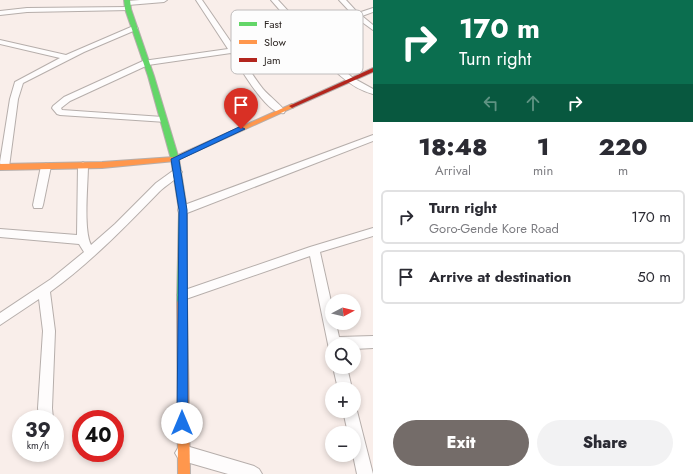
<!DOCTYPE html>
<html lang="en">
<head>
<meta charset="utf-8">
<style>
  :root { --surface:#fff; --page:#f2f2f3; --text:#2b2b33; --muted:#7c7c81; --line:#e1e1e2; --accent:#746c69 }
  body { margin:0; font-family:Jost,sans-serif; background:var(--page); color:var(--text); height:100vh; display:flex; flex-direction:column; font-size:15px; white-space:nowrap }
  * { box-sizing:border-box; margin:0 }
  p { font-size:13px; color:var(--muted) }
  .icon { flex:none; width:22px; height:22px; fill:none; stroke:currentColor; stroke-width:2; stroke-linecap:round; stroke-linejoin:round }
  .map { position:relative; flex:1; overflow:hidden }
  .details { display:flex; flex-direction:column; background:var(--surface); width:320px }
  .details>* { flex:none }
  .hud { background:#0b6e4f; color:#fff; overflow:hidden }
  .needle { width:26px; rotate:83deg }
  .tools { position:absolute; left:325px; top:294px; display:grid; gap:8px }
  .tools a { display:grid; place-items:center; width:36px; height:36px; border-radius:50%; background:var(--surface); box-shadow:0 2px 6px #0003; font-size:20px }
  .speed { position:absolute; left:12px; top:410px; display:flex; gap:8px; font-size:20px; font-weight:700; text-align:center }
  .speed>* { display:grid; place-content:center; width:52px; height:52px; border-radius:50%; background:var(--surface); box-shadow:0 2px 6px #0003; line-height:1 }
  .speed small { font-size:10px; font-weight:400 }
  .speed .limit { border:6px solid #d22; background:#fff; color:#111 }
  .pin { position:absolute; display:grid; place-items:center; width:34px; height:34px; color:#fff; margin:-41px -17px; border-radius:50% 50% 50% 0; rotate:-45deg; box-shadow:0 0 4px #0007 }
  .pin .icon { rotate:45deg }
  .me { position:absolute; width:44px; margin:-22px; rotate:0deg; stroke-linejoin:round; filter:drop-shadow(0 0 3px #0008) }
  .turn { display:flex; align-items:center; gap:14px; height:84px; padding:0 20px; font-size:18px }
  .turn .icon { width:52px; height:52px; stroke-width:2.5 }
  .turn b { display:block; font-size:28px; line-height:34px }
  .lanes { display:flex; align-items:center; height:38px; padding:0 20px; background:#0003; justify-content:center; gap:20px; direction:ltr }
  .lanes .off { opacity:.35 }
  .eta { display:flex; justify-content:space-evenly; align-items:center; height:68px; text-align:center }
  .eta b { font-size:24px; font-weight:800; line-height:28px }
  .primary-button { display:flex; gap:8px; margin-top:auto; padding:8px 20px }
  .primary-button a { flex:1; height:46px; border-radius:24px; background:var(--accent); color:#fff; font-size:16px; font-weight:800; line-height:46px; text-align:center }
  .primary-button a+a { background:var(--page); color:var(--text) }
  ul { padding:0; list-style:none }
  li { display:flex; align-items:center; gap:12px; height:54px; margin:0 8px 6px; padding:0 12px; border:2px solid var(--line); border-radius:6px }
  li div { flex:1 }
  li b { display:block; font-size:15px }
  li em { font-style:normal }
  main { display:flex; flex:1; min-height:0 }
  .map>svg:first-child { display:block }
</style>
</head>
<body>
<main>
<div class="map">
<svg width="373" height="474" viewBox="0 0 373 474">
  <rect width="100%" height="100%" fill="#f9eeea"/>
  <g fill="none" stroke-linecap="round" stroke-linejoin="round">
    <defs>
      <g id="street">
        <polygon points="140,0 167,0 164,2 128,5 125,3 128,1"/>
        <path d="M 196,0 L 202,0 L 235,48 L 305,39 L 271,0 L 278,0 L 340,67 L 353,78 L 373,89 L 373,94 C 346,87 327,63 309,42 L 238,52 C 246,64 254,78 263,89 C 270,97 279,103 285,111 L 284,113 C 268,117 239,66 231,53 L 148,65 L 70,101 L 61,108 L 62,110 L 163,117 L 166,118 L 167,120 L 166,122 L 60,115 L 57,114 L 52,108 L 53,106 L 64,97 L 143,61 L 228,49 Z"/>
        <polygon points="339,0 346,0 358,13 373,8 373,12 362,16 373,25 373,30 355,17"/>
        <polygon points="128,7 131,9 130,10 27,12 0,15 0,11 27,8"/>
        <polygon points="131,27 137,27 138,29 84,52 23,83 18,99 9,167 7,169 1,169 0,162 10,99 15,82 60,58 0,44 0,40 66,55"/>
        <polygon points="373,135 373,141 187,213 179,213 178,210 179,207"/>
        <path d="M 83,162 L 88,165 C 88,184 83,230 91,245 L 115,224 L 156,183 L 174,170 L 180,170 L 182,172 C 176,180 166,185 159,192 C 125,227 90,263 50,292 L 55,331 L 52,408 L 53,419 L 39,419 L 38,408 L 43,331 L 39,299 L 0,325 L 0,313 L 51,279 L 84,252 L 79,244 L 0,237 L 0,229 L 77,235 L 78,165 Z"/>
        <polygon points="46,163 51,166 43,205 42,208 34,208 33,205 41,166"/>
        <polygon points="373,228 373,236 320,252 332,306 332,323 336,323 339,337 373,336 373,348 354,349 354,345 332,345 332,350 329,349 310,256 183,300 179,298 177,295 179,292 310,247"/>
        <polygon points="333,367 347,367 352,389 338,389"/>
        <polygon points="354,406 357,411 373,474 357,474 353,455 354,433 348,433 343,411 354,411"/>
        <polygon points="183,445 254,466 259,469 262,474 228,474 183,461 178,458 175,453 178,448"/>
      </g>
      <polygon id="fast" points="124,0 130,0 131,9 154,76 179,159 187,210 187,303 186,306 182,307 178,306 177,303 179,210 171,159 148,76 125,9"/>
      <g id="slow">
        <polygon points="292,104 294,105 294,107 175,161 102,168 0,170 0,164 102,162 174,157"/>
        <polygon points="182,299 186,300 187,303 190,474 178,474 177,303 178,300"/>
      </g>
      <polygon id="jam" points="373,68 373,72 294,107 292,108 289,106"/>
    </defs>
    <use href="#street" stroke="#b6aeab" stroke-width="2"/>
    <use href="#fast" stroke="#b6aeab" stroke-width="2"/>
    <use href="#slow" stroke="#b6aeab" stroke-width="2"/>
    <use href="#jam" stroke="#b6aeab" stroke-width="2"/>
    <use href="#street" fill="#fefcfc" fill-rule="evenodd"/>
    <use href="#fast" fill="#63d668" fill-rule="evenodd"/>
    <use href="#slow" fill="#ff974d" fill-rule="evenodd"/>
    <use href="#jam" fill="#b3261e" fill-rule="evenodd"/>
  </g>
  <polygon fill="#1a73e8" stroke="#114b97" points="239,127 241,127 245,129 179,160 187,210 188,423 187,427 182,429 178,427 177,423 179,210 171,159"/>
  <rect x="231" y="10" width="132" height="64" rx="6" fill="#fdfdfd" stroke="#bfbcbc" stroke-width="1"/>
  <rect x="239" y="22" width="18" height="4" fill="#63d668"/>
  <rect x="239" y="40" width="18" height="4" fill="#ff974d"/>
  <rect x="239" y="58" width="18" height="4" fill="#b3261e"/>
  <g font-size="11" fill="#2d2623">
    <text x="264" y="28">Fast</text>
    <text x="264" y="46">Slow</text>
    <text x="264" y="64">Jam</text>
  </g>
</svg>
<div class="tools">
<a><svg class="needle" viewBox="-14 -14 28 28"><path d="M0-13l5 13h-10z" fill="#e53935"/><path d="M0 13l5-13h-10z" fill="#7c7c81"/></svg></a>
<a><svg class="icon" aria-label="search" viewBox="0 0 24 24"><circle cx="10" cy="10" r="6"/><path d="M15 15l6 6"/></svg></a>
<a>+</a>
<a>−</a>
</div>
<div class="speed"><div>39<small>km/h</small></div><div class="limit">40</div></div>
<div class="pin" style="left:241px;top:129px;background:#d93025"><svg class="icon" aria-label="arrive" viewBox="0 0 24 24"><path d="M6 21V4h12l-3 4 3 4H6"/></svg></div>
<svg class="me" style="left:182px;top:423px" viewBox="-20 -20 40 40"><circle r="19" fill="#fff"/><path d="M0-13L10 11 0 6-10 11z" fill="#1a73e8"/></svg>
</div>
<section class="details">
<div class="hud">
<div class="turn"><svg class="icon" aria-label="right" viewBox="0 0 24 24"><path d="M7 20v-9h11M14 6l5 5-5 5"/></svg><div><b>170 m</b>Turn right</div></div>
<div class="lanes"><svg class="icon off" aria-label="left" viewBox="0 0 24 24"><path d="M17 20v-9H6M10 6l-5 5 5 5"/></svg><svg class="icon off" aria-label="ahead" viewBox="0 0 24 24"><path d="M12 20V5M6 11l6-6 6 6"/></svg><svg class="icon" aria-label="right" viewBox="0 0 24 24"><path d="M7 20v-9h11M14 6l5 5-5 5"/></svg></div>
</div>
<div class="eta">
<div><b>18:48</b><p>Arrival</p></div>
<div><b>1</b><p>min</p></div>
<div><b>220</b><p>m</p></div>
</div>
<ul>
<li><svg class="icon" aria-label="right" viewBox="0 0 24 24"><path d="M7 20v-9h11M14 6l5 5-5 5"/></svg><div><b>Turn right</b><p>Goro-Gende Kore Road</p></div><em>170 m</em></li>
<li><svg class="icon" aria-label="arrive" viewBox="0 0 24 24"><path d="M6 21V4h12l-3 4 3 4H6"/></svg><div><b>Arrive at destination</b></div><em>50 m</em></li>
</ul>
<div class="primary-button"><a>Exit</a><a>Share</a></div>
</section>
</main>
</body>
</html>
